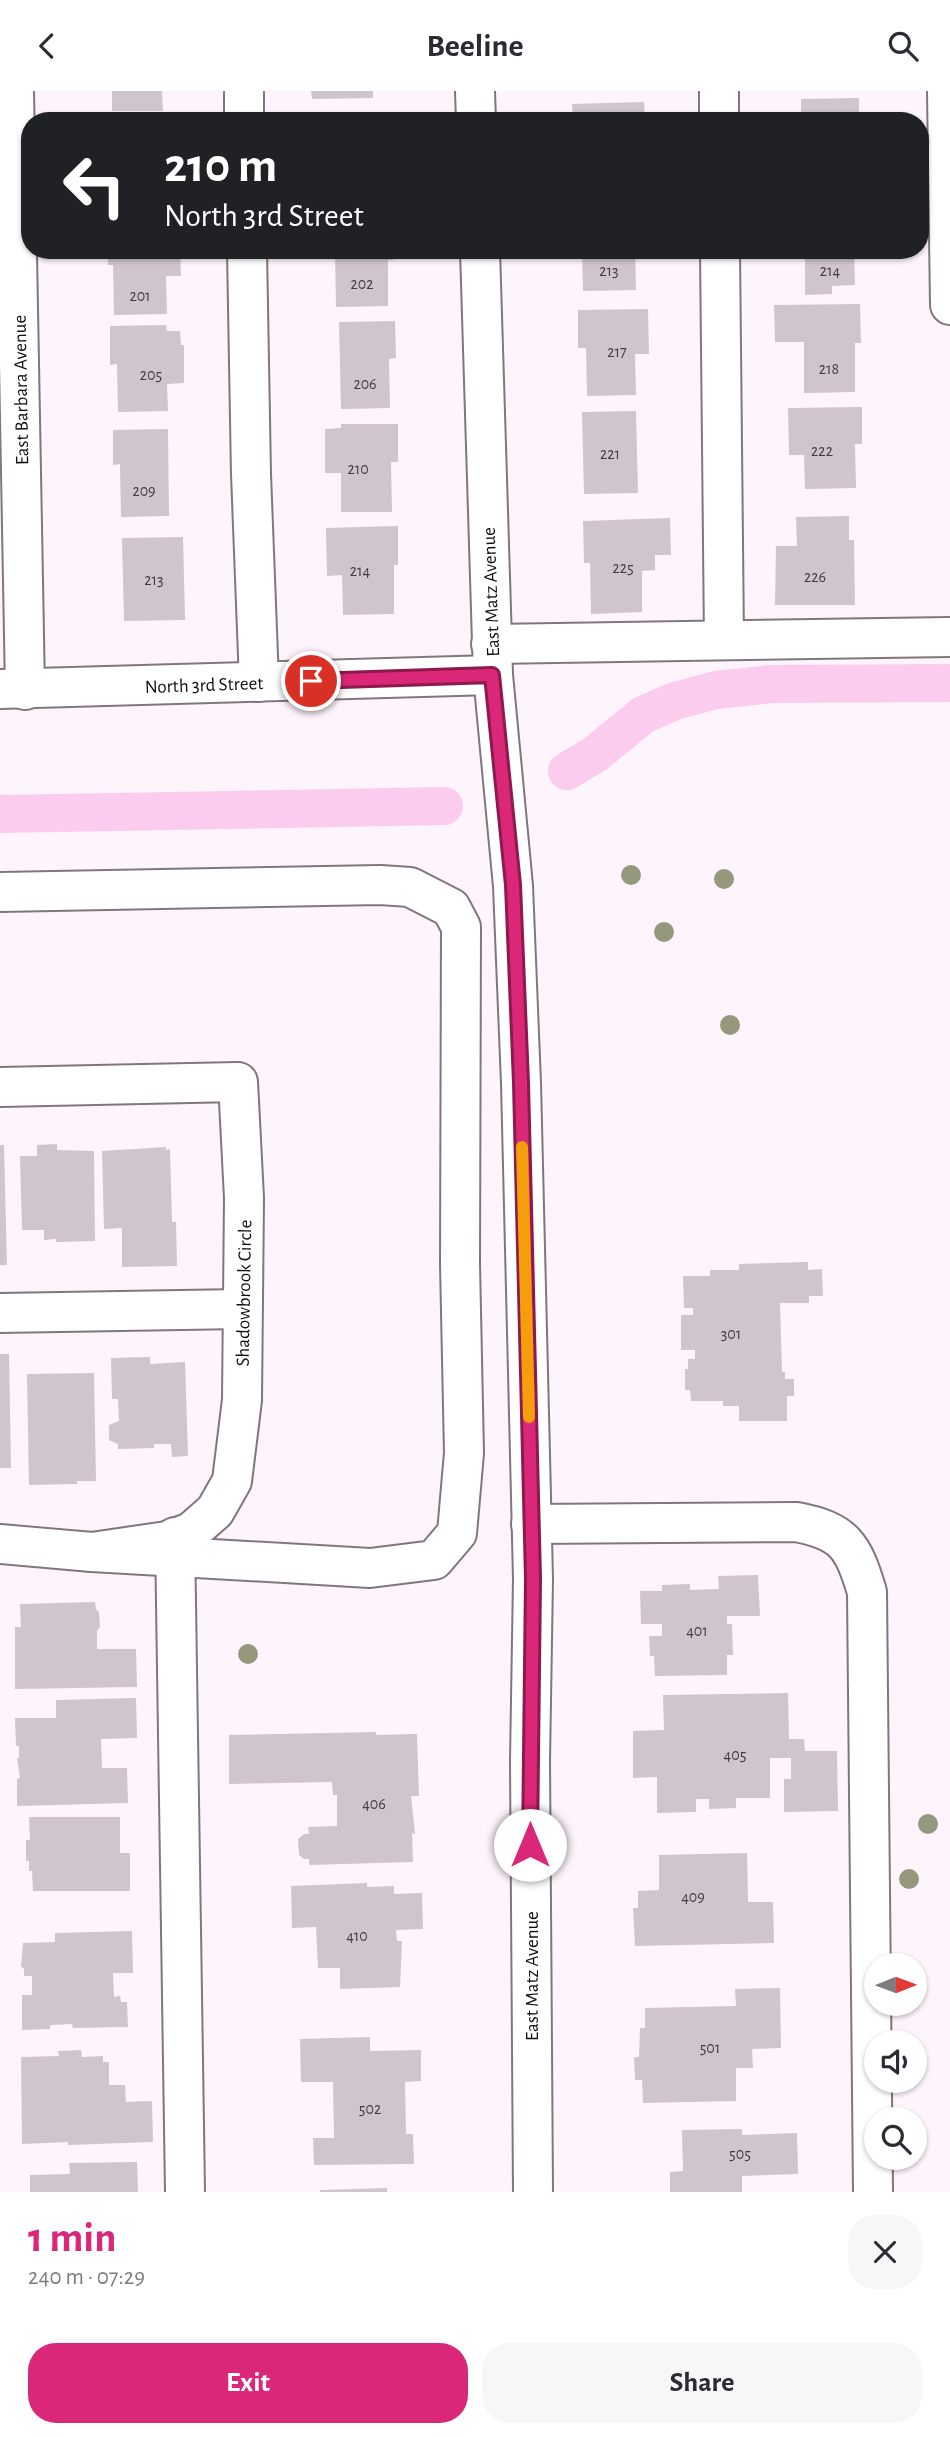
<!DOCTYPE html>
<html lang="en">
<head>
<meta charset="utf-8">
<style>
  :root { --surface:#fff; --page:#f7f7f7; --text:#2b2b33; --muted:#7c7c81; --accent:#db2777 }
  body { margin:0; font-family:"Alegreya Sans",sans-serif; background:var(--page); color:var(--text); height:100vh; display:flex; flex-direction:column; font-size:26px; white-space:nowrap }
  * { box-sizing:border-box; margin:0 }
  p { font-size:23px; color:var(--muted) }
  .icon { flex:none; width:38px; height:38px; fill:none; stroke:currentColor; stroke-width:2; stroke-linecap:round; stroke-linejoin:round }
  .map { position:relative; height:2101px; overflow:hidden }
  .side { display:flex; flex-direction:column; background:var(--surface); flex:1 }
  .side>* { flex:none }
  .top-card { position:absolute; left:21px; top:21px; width:908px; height:147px; border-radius:28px; box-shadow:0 2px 5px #0004; background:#202124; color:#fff; overflow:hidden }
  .needle { width:46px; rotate:89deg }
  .buttons { position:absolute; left:864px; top:1862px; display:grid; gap:14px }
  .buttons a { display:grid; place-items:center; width:63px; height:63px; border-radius:50%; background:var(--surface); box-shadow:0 2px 5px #0004; font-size:35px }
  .pin { position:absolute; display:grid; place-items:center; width:60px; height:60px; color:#fff; margin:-30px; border:4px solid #fff; border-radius:50%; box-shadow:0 2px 7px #0007 }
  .me { position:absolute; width:77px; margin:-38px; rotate:0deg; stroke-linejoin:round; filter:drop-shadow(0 0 5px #0008) }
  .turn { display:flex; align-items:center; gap:24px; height:147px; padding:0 28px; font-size:32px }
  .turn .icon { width:91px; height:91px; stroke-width:2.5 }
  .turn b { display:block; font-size:49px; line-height:60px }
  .round { display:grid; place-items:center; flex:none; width:74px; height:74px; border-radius:28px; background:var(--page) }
  .head { display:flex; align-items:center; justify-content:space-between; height:119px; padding:0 28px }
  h1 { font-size:42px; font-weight:600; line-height:52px; color:var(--accent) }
  .button { display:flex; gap:14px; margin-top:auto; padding:14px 28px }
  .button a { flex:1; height:80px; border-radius:28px; background:var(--accent); color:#fff; font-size:28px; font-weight:600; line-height:80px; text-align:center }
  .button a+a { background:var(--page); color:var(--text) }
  header { display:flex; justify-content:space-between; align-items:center; height:91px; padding:0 28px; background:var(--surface); font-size:32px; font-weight:600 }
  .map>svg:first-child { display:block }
</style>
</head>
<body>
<header><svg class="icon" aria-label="back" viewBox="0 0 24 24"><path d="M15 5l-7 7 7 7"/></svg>Beeline<svg class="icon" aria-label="search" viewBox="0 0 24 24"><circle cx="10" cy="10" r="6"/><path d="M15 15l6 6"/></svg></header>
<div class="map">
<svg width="950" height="2101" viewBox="0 0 950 2101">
  <rect width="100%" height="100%" fill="#fef4fb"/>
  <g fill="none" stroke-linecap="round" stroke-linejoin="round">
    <g stroke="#fcccee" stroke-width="38">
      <polyline points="567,680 594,664 643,624 675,610 716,599 771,593 950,592"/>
      <polyline points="0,723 444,715"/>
    </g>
  </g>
  <g fill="#d1c5cd">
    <polygon points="112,0 162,0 163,20 112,20"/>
    <polygon points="311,0 373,0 373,7 312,8"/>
    <polygon points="859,7 859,30 801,30 801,8"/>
    <polygon points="644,11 645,30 573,30 572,13"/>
    <polygon points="108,159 180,159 181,185 166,185 167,223 114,224 113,174 108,174"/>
    <polygon points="335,159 392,159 393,169 388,169 388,215 336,216"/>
    <polygon points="582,159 635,159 636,199 583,200"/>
    <polygon points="789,159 854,159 855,194 832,195 832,203 805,204 805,164 789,164"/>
    <polygon points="860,213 861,252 855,252 855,301 804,302 804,251 775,251 774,214"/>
    <polygon points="648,218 649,263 635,263 636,304 587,305 586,257 578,257 578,219"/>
    <polygon points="395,230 396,267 389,268 390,317 341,318 339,231"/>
    <polygon points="166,234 167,240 180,240 181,254 184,254 184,292 167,293 168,320 118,321 117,273 110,274 110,235"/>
    <polygon points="862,316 862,353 855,353 856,397 805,398 804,364 789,364 788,317"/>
    <polygon points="636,320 638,402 584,403 582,321"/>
    <polygon points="341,333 398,333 398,371 391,371 392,421 341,421 341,382 325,382 325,338 341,337"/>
    <polygon points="168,338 169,425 121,426 120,373 113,374 113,339"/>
    <polygon points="849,425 849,449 854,449 855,514 775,514 776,455 797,455 796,426"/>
    <polygon points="670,427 671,464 655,464 655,479 642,480 642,521 591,523 590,472 584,472 583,430"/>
    <polygon points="398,435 398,474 394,474 394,523 343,524 342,484 327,485 326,437"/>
    <polygon points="183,446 185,529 124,530 122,447"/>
    <polygon points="57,1053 57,1059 94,1060 95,1150 56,1151 56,1148 44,1149 44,1139 22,1139 20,1065 37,1065 37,1054"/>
    <polygon points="0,1054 4,1054 7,1174 0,1174"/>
    <polygon points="166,1056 166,1059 170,1058 172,1131 176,1131 177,1175 122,1176 122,1137 104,1138 102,1060"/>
    <polygon points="808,1171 808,1179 822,1178 823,1205 809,1205 809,1212 780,1212 782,1281 785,1281 785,1288 794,1288 794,1305 787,1305 787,1330 739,1330 739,1315 723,1315 723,1310 691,1310 690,1299 685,1299 685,1278 688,1278 688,1268 695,1268 695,1259 681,1259 681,1224 693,1224 693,1217 684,1217 683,1185 710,1185 710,1179 739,1179 739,1173"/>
    <polygon points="0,1263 9,1263 11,1377 0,1377"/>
    <polygon points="150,1266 150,1273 185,1271 188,1365 172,1366 171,1353 154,1353 154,1357 118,1358 118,1353 109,1349 109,1334 119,1330 118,1308 112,1308 111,1267"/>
    <polygon points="94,1282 96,1390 77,1390 77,1393 29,1394 27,1283"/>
    <polygon points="758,1484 760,1525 727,1525 727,1533 732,1533 733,1564 727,1564 727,1584 655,1585 654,1565 650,1565 649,1545 662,1545 662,1533 641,1533 640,1500 662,1500 662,1494 690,1493 690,1499 719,1498 718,1485"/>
    <polygon points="95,1511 96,1518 99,1521 100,1536 97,1540 97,1558 136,1558 137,1596 15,1598 15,1536 21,1536 20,1513"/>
    <polygon points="788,1602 789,1648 804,1648 805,1660 837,1660 838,1720 784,1721 784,1688 791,1688 791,1667 770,1667 770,1707 736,1707 736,1717 709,1718 709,1708 696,1708 696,1721 657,1722 657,1686 633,1687 633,1640 664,1639 663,1604"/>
    <polygon points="136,1607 137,1647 101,1648 102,1677 127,1677 128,1712 17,1715 17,1688 20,1687 17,1667 19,1667 19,1655 16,1655 15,1627 56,1627 56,1609"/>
    <polygon points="376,1641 376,1644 417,1643 419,1705 411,1705 415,1743 412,1742 413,1771 309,1774 309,1768 304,1768 299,1764 298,1748 304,1743 309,1743 308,1736 337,1735 337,1704 333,1704 332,1691 229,1693 229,1644"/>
    <polygon points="29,1726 120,1726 120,1762 130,1762 130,1800 33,1800 32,1780 29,1780 29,1770 26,1770 26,1749 30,1749"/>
    <polygon points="747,1762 748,1811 773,1811 774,1852 635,1855 633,1817 638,1817 638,1800 659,1799 659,1764"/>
    <polygon points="367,1792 367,1796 394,1795 394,1803 422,1802 423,1838 396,1839 397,1850 402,1850 400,1896 340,1898 340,1877 318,1877 316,1836 292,1837 291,1795"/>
    <polygon points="132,1840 133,1882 113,1882 114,1906 120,1905 121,1911 127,1911 128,1936 73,1937 72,1933 50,1934 50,1938 22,1939 22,1904 32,1904 32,1885 24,1885 24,1878 21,1875 23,1852 55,1851 55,1842"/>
    <polygon points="780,1897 781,1957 752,1958 753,1977 736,1977 736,2010 643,2012 642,1989 635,1989 634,1966 639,1966 640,1937 645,1937 645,1917 736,1915 735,1898"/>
    <polygon points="370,1946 370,1960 421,1959 421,1990 405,1991 406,2043 413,2043 414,2073 314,2074 313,2047 334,2047 333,1991 301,1991 300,1948"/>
    <polygon points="81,1959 82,1966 103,1965 103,1971 109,1971 109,1994 125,1994 126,2011 152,2010 153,2051 68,2054 68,2051 22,2053 21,1966 59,1965 58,1960"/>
    <polygon points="742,2038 742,2044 797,2042 798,2083 742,2085 742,2101 670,2101 670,2081 683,2080 682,2039"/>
    <polygon points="137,2071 138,2101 30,2101 30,2084 70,2083 69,2072"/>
    <polygon points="387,2097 387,2101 320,2101 320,2099"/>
  </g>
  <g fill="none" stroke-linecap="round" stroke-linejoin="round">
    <defs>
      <g id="minor">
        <polyline points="14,0 25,599"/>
        <polyline points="244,0 244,30"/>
        <polyline points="475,0 476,30"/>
        <polyline points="719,0 719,30"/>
        <polyline points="947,0 950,214"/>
        <polyline points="247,159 251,383 259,591"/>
        <polyline points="480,159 493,584 513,795 521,992 533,1488 530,1670 533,2101"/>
        <polyline points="720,159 724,549"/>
        <polyline points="491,553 950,546"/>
        <polyline points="0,598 493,584"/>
        <polyline points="0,801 380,794 410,796 451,817 461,836 460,1173 464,1362 457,1442 434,1469 370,1477 92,1461"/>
        <polyline points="0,996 238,991 244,1107 242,1309 232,1390 215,1420 191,1441 167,1450 92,1461 0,1453"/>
        <polyline points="0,1222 241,1218"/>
        <path d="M 531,1433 L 796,1431 C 845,1440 853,1455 867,1501 L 873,2101"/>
        <polyline points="175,1446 185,2101"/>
      </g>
    </defs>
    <use href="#minor" stroke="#82767e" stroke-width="42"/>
    <use href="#minor" stroke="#fff" stroke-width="38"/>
  </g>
  <g fill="#96987d">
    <circle cx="631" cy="784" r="10"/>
    <circle cx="724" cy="788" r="10"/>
    <circle cx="664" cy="841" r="10"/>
    <circle cx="730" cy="934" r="10"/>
    <circle cx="248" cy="1563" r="10"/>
    <circle cx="928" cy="1733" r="10"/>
    <circle cx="909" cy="1788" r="10"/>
  </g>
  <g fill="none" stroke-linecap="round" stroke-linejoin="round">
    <defs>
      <polyline id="route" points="311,590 492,584 513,794 521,992 533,1488 530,1754"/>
    </defs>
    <use href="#route" stroke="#8e194d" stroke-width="18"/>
    <use href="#route" stroke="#db2777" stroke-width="12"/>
    <polyline stroke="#f59e0b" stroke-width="12" points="522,1056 529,1326"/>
  </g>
  <g text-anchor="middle" stroke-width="6" stroke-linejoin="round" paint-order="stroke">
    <g font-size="16" fill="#423c40">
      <text x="609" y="185">213</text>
      <text x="830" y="185">214</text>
      <text x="362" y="198">202</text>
      <text x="140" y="210">201</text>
      <text x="617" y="266">217</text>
      <text x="829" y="283">218</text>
      <text x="151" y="289">205</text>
      <text x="365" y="298">206</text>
      <text x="822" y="365">222</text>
      <text x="610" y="368">221</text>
      <text x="358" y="383">210</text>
      <text x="144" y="405">209</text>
      <text x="623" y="482">225</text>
      <text x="360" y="485">214</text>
      <text x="815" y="491">226</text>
      <text x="154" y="494">213</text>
      <text x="731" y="1248">301</text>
      <text x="697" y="1545">401</text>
      <text x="735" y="1669">405</text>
      <text x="374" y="1718">406</text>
      <text x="693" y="1811">409</text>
      <text x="357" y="1850">410</text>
      <text x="710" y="1962">501</text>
      <text x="370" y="2023">502</text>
      <text x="740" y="2068">505</text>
    </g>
    <g font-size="19" fill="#120e11" stroke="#fff">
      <text transform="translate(20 299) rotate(-91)" y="7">East Barbara Avenue</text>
      <text transform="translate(490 501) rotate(-92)" y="7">East Matz Avenue</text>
      <text transform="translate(204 593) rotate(-2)" y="7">North 3rd Street</text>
      <text transform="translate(243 1202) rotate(-89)" y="7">Shadowbrook Circle</text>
      <text transform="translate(531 1885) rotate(-90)" y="7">East Matz Avenue</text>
    </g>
  </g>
</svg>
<div class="buttons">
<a><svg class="needle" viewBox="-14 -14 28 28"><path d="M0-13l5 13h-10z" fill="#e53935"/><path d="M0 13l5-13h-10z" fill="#7c7c81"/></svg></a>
<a><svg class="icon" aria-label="sound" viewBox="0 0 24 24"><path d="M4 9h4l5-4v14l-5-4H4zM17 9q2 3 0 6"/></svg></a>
<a><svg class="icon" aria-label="search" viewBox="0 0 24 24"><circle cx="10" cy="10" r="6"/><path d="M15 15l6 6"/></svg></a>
</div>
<div class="pin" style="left:311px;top:590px;background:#d93025"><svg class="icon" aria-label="arrive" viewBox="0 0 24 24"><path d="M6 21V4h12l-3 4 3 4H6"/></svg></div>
<svg class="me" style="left:530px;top:1754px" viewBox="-20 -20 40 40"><circle r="19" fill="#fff"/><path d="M0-13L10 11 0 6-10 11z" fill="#db2777"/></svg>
<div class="top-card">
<div class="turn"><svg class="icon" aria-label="left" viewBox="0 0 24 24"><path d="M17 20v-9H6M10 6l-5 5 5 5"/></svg><div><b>210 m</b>North 3rd Street</div></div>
</div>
</div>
<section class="side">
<div class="head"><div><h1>1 min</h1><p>240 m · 07:29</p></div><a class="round"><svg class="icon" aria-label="close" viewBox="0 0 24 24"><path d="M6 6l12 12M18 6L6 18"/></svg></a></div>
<div class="button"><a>Exit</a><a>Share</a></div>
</section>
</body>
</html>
